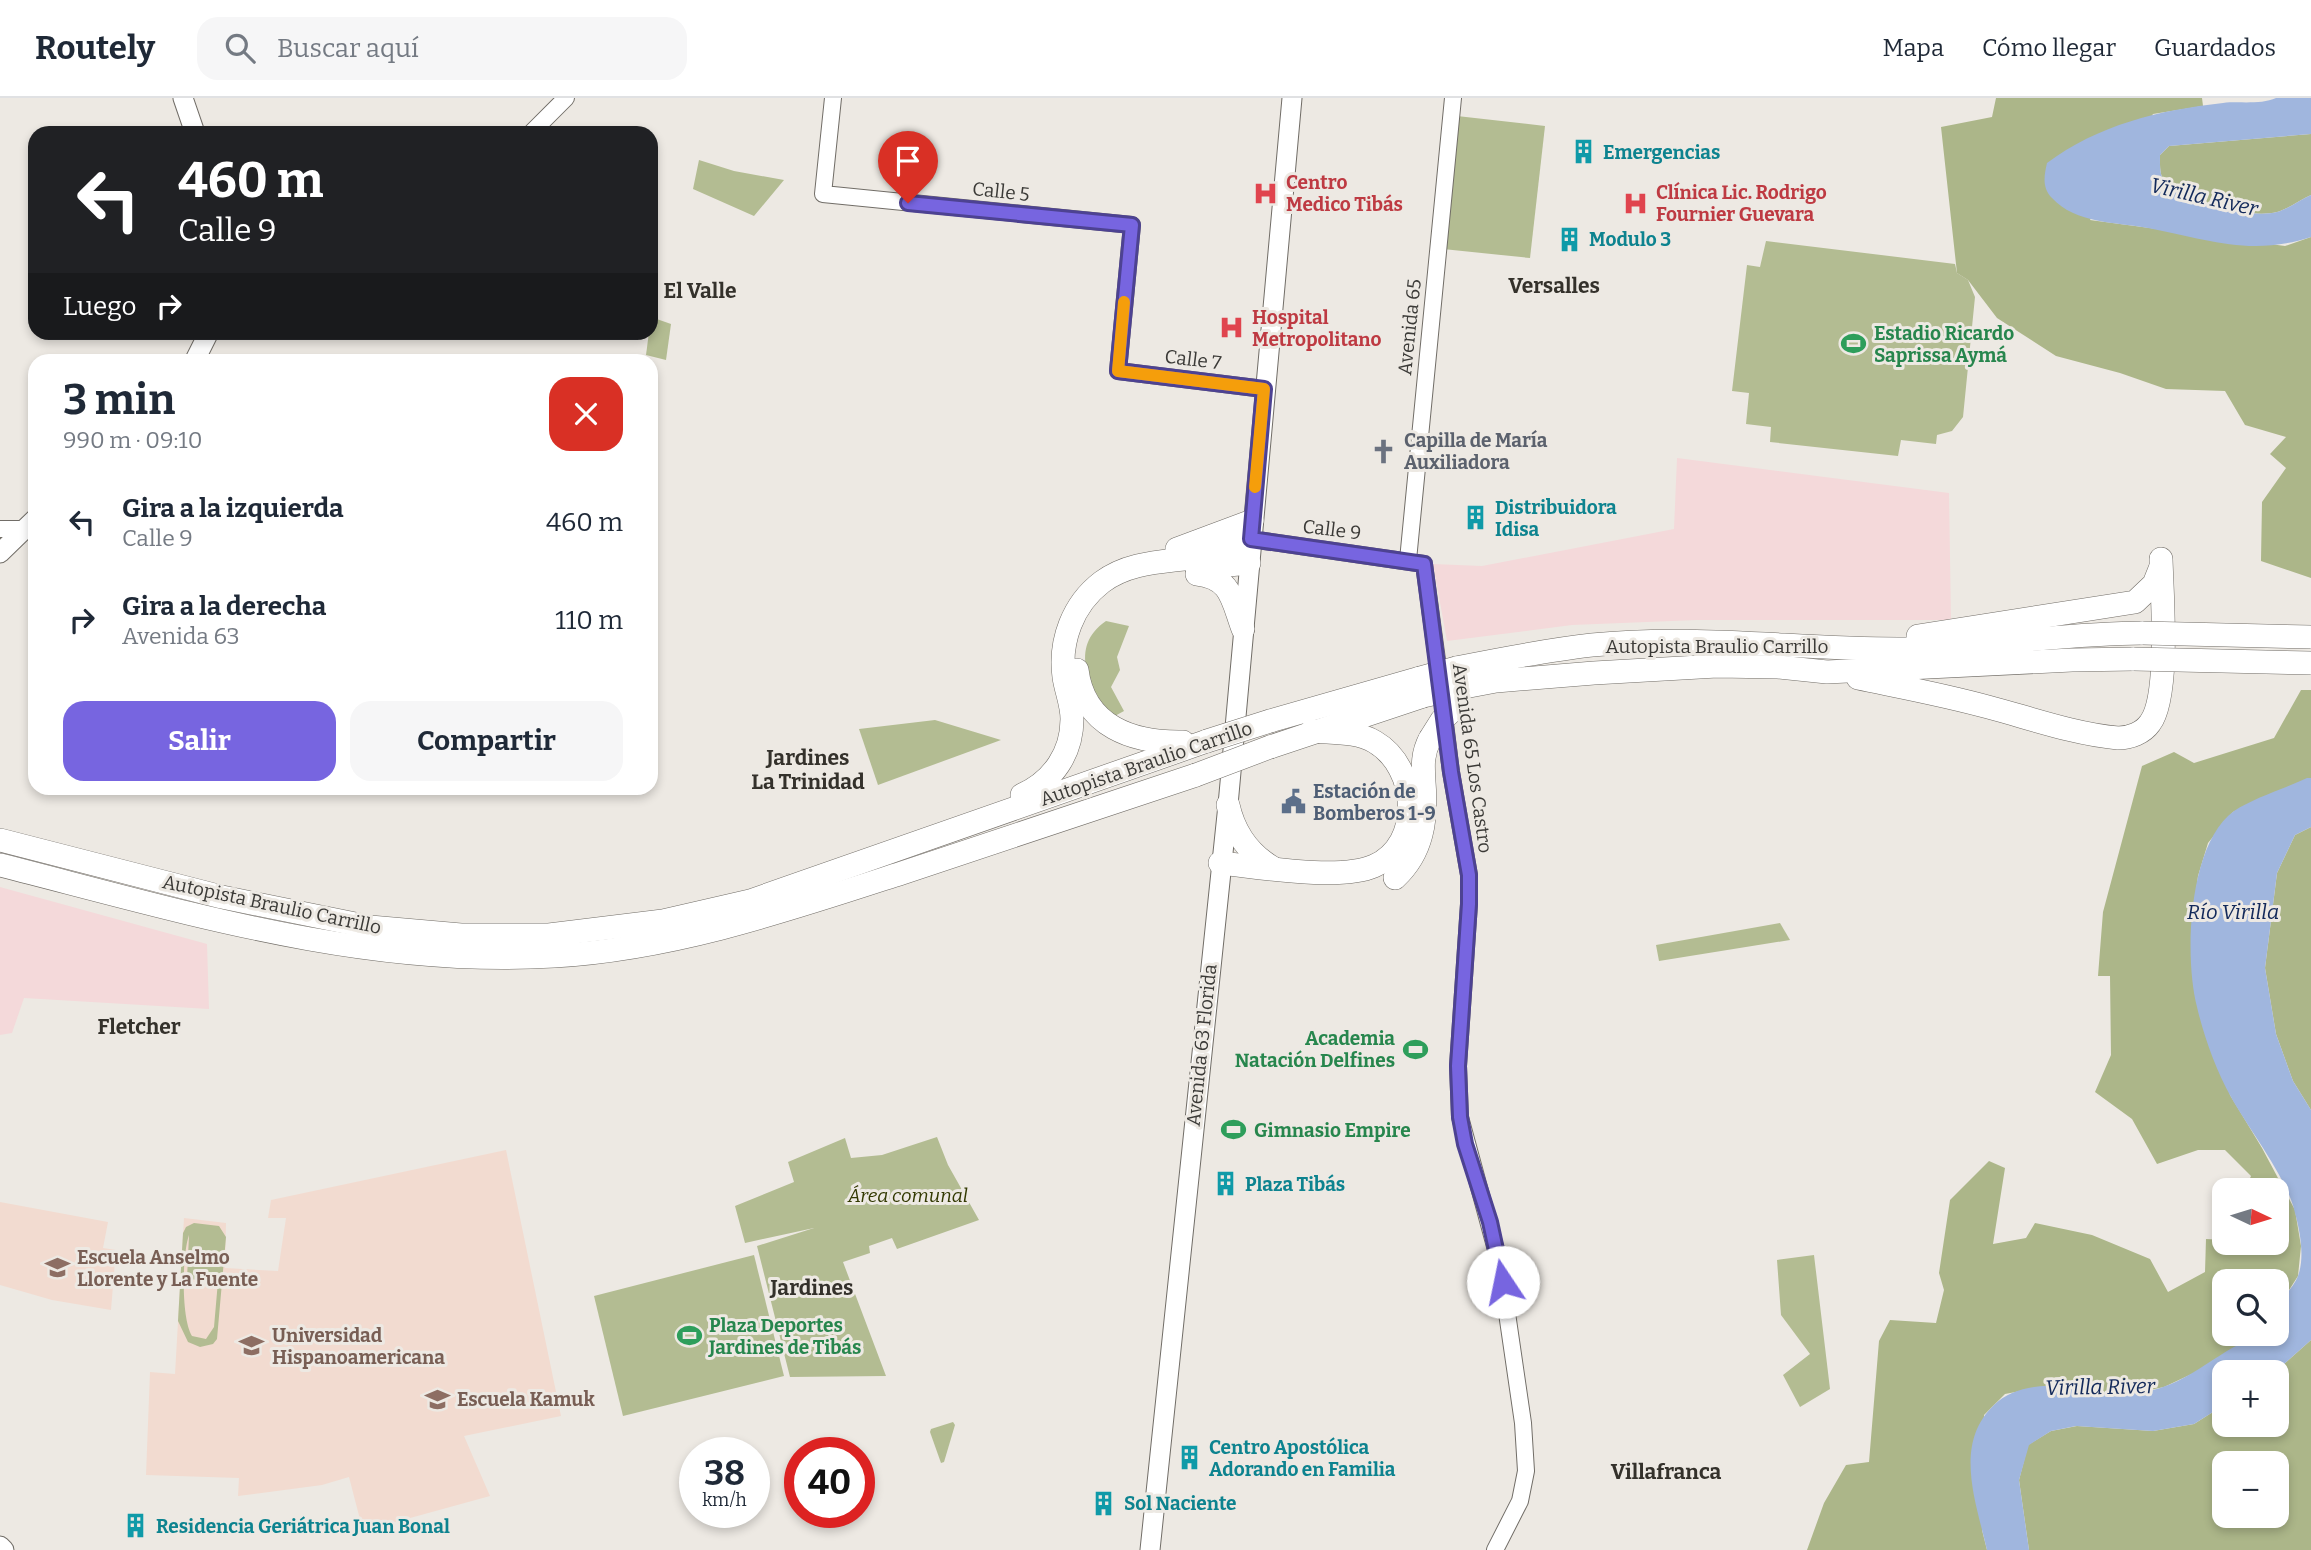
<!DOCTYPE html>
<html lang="es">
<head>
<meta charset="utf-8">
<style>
  :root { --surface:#fff; --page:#f6f6f7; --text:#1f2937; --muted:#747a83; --line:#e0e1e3; --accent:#7765e0 }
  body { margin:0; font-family:Bitter,serif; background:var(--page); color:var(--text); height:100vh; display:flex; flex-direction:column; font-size:26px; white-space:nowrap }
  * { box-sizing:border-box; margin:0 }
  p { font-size:23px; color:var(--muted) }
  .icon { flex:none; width:38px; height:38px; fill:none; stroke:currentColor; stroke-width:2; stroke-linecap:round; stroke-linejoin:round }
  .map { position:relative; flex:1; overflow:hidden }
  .sheet { position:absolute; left:28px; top:256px; width:630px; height:441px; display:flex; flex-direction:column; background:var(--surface); border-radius:21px; box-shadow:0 4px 10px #0003 }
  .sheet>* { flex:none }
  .banner { position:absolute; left:28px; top:28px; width:630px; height:214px; border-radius:21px; box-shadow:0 4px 10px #0003; background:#202124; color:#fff; overflow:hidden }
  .needle { width:46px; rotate:94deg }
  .controls { position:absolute; left:2212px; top:1080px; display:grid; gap:14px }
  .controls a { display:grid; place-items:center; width:77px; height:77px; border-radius:14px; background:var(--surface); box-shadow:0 4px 10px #0003; font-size:35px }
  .speed { position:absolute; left:679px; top:1339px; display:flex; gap:14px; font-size:35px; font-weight:700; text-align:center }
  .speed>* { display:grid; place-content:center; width:91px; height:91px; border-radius:50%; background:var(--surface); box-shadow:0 4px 10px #0003; line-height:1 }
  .speed small { font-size:18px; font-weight:400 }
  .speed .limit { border:10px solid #d22; background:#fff; color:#111 }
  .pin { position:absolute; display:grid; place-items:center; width:60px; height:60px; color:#fff; margin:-72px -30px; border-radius:50% 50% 50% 0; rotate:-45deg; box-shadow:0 0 7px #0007 }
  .pin .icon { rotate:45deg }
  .me { position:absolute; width:77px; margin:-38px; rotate:349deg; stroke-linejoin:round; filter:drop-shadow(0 0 5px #0008) }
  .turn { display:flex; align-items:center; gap:24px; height:147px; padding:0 35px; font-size:32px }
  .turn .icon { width:91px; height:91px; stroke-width:2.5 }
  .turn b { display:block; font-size:49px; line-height:60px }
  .then { display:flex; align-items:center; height:66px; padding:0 35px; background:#0003; gap:14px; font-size:26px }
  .round { display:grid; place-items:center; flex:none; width:74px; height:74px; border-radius:21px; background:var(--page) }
  .head { display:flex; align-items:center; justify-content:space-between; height:119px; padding:0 35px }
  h1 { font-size:42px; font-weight:700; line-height:52px }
  .primary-button { display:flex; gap:14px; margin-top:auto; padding:14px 35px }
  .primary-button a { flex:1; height:80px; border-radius:21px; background:var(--accent); color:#fff; font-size:28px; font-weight:700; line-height:80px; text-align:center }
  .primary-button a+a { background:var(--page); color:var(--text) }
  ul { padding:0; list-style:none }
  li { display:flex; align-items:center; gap:21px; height:98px; padding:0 35px }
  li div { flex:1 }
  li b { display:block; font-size:26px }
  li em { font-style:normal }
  header { display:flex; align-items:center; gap:42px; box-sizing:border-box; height:98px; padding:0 35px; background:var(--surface); border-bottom:2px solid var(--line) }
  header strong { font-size:33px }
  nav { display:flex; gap:38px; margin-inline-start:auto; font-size:24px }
  .search { width:490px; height:63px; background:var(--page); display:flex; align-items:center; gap:18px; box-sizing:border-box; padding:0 24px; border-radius:21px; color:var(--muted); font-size:26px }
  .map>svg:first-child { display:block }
</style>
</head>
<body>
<header>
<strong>Routely</strong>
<div class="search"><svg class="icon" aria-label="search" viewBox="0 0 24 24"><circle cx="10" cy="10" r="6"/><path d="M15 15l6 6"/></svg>Buscar aquí</div>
<nav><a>Mapa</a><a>Cómo llegar</a><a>Guardados</a></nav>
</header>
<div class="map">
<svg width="2311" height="1452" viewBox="0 0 2311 1452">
  <rect width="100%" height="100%" fill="#ede9e3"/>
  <g fill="#f4d9da">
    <polygon points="1677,360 1949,395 1951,522 1697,522 1572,527 1447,543 1433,466 1482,468 1674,431"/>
    <polygon points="0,789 207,846 209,911 24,900 12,935 0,937"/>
  </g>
  <g fill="#f2dbd0">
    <polygon points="506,1052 561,1318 464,1338 490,1398 363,1433 349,1379 322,1387 238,1398 239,1380 146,1377 150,1274 175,1276 184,1120 226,1125 225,1170 278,1173 286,1120 268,1120 271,1102"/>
    <polygon points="0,1104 108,1124 103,1150 116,1152 111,1212 52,1202 0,1187"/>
  </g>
  <g fill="#b3bc92" fill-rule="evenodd">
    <polygon points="1457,18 1545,28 1530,160 1443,151"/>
    <polygon points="699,62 734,73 784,82 754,118 693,91"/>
    <polygon points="1766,143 1955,166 1957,175 1968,182 1975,199 1963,319 1952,333 1937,337 1936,346 1901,342 1898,358 1770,344 1771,329 1746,326 1749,295 1732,293 1747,167 1760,169"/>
    <polygon points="651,219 671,226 666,262 646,257"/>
    <path d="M 1106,523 L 1129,528 L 1117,559 L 1120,572 L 1111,589 L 1124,613 L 1113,619 C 1089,591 1068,549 1106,523 Z"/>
    <polygon points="935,622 1001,642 878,687 859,631"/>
    <polygon points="1780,825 1790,842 1659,863 1656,847"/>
    <polygon points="937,1039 948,1067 979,1122 897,1151 892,1140 869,1148 870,1155 843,1164 886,1278 790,1279 757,1148 814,1130 745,1145 735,1108 794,1084 788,1064 845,1040 851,1060 882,1057"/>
    <path d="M 194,1125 L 219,1128 L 226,1139 L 217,1241 L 213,1246 L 200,1249 L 188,1244 L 178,1223 L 183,1135 L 186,1129 ZM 189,1137 L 187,1181 L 218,1183 L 214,1229 L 206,1241 L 192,1238 C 181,1220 182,1157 189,1137 Z"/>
    <polygon points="754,1157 784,1278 623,1318 594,1198"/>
    <polygon points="1814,1157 1830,1291 1800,1309 1783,1277 1810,1256 1781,1217 1777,1162"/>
    <polygon points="953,1324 955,1327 944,1364 941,1365 930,1334 931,1331"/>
  </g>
  <g fill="#acb689" fill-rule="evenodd">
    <polygon points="1996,0 2202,0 2203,8 2153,16 2090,122 2285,148 2311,139 2311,480 2261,463 2262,404 2286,370 2270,356 2286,339 2245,327 2225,293 2166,291 2120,275 2056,258 1997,220 1968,182 1957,175 1941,29 1992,19"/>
    <path d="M 2311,36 L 2311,97 C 2300,102 2288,111 2277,114 C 2251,121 2188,105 2167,87 C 2159,79 2160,67 2160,57 L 2169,48 Z"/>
    <polygon points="2301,592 2311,592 2311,680 2233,714 2208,745 2198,778 2193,817 2230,997 2262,1050 2295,1112 2301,1148 2298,1178 2277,1211 2277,1183 2224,1183 2224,1236 2258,1236 2198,1273 2164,1289 2131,1296 2092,1295 2047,1288 2005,1296 1984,1317 1982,1432 1987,1452 1807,1452 1824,1405 1846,1367 1869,1364 1879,1243 1890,1222 1936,1225 1944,1192 1939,1175 1950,1102 1989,1063 2005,1070 1993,1146 2026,1140 2035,1125 2092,1137 2150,1161 2168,1194 2205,1174 2206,1141 2224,1142 2224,1144 2277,1144 2277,1092 2245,1092 2251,1078 2225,1052 2198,1052 2157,1066 2132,1021 2095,994 2111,957 2110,878 2098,878 2103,814 2142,668 2174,654 2194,665 2274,640"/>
    <polygon points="2311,729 2311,1012 2293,983 2276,936 2265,870 2277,775 2295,737"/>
    <path d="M 2311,1242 L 2311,1452 L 2029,1452 L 2019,1382 L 2028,1347 L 2051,1333 L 2077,1328 L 2153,1333 L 2194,1326 L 2224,1307 L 2224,1326 L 2277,1326 L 2275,1274 ZM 2224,1365 L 2277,1365 L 2277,1418 L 2224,1418 Z"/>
  </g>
  <g fill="#a0b6de">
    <path d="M 2276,0 L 2311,0 L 2311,36 L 2169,48 L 2160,57 C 2160,67 2159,80 2167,87 C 2188,105 2251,121 2277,114 C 2288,111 2300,102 2311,97 L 2311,139 C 2250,159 2207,141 2148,130 C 2116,124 2076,126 2052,100 C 2042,90 2044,78 2047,65 C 2098,27 2159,12 2223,5 C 2239,3 2261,7 2276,0 Z"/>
    <path d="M 2307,680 L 2311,680 L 2311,729 L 2295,737 L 2277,775 L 2265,870 L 2276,936 L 2293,983 L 2311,1012 L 2311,1242 L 2275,1274 L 2224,1274 L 2224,1307 L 2194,1326 L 2153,1333 L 2076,1328 L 2051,1333 L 2029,1347 L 2019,1382 L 2029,1452 L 1987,1452 C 1976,1404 1953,1346 1994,1307 C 2007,1294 2029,1288 2048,1288 C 2088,1288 2120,1304 2163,1289 C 2203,1276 2236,1236 2277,1236 C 2277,1228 2275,1216 2278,1209 C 2283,1198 2294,1189 2298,1178 C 2305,1159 2300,1133 2295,1115 C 2288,1081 2248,1030 2231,999 C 2216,972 2204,939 2197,909 C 2184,859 2188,746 2234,713 C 2255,699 2284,691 2307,680 Z"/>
  </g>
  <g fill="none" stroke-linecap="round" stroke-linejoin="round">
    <defs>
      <g id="minor">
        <polyline points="833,0 823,96 1132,127 1118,273 1264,291"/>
        <polyline points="531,35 566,0"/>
        <polyline points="0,431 22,431"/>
        <polyline points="1251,441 1424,466 1440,584"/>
        <polyline points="1408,462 1453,0"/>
        <polyline points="1444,617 1451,674 1469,777 1469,806 1458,968 1460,1019 1500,1167 1523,1325 1526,1373 1520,1403 1495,1452"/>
      </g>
      <g id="major">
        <polyline points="183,0 195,35"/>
        <polyline points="195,262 209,234"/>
        <polyline points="0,455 35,421"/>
        <polyline points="0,1448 4,1452"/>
        <polyline points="1150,1452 1228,707 1292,0"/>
      </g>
      <g id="highway">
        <polyline points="1177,451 1252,423"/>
        <polyline points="1197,470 1249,465"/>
        <path d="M 1197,476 C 1232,480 1232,502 1243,531"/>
        <polyline points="1918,538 2135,504 2154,486 2160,471"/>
        <path d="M 1456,570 C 1501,561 1547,552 1592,547 C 1696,536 1801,552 1905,551 C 1985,549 2064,535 2143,535"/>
        <path d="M 1077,572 C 1084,629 1133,645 1183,644"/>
        <path d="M 1858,580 C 1901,589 1945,597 1988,609 C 2030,620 2074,636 2118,640 C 2130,640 2143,635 2150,625 C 2170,599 2162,496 2161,461"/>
        <polyline points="1459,590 1496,583 1594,575 1717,568 1778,569 1827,574 2072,562 2134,561"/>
        <polyline points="1270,623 1420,580"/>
        <polyline points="1270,649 1423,598"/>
        <path d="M 1022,697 C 1053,683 1072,655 1072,621 C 1072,606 1066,593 1064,579 C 1059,543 1073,506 1102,484 C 1137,458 1182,466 1221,454 C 1231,451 1241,445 1251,441"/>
        <path d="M 1228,707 C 1234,734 1249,756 1273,770"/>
        <polyline points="0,742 222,799 370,829 461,837 549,837 663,823 750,803 1207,643"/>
        <path d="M 1220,765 C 1259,769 1340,783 1374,768 C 1424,746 1418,669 1375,644 C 1357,633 1332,635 1312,633"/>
        <path d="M 0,767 C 181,813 365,870 554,858 C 674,851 788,812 902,775 C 1000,742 1098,709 1196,677"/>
        <path d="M 1395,780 C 1423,754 1427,721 1424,684 C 1423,668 1422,656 1430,641"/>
      </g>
    </defs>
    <use href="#minor" stroke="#716d67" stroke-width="18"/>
    <use href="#major" stroke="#716d67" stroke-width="21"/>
    <use href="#highway" stroke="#716d67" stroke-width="24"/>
    <use href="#minor" stroke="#fff" stroke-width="16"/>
    <use href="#major" stroke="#fff" stroke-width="19"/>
    <use href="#highway" stroke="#fff" stroke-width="23"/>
    <defs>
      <g id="highway-bridge">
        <polyline points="2143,535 2311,539"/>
        <polyline points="2134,561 2311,565"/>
        <polyline points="1420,580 1456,570"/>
        <polyline points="1423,598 1459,590"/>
        <polyline points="1430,641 1442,622 1455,610"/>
        <polyline points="1207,643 1270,623"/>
        <polyline points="1196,677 1270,649"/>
      </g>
    </defs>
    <use href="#highway-bridge" stroke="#716d67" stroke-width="24" stroke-linecap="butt"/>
    <use href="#highway-bridge" stroke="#fff" stroke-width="23"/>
  </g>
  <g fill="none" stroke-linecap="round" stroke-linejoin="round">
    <defs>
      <polyline id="route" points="908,105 1132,127 1118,273 1264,291 1251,441 1424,466 1451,674 1469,777 1469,806 1458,968 1460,1019 1465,1046 1490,1124 1503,1184"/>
    </defs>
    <use href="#route" stroke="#4d4292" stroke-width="18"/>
    <use href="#route" stroke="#7765e0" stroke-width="12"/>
    <polyline stroke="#f59e0b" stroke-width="12" points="1124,204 1118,273 1264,291 1255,389"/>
  </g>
  <defs>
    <symbol id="building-bare" viewBox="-9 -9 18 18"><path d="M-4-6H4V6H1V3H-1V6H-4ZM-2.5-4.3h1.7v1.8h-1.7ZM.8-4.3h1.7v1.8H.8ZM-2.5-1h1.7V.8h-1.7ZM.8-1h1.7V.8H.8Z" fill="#0f9aa8" stroke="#ede9e3" stroke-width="2.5" paint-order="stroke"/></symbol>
    <symbol id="hospital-bare" viewBox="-9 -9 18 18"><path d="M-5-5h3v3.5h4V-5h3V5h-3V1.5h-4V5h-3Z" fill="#e0444e" stroke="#ede9e3" stroke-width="2.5" paint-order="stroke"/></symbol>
    <symbol id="stadium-bare" viewBox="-9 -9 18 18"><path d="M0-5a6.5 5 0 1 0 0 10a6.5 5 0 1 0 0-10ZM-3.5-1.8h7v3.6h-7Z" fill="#2e9e5b" stroke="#ede9e3" stroke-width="2.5" paint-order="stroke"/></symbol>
    <symbol id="church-bare" viewBox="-9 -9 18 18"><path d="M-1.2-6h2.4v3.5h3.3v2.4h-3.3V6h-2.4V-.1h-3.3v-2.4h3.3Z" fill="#6b7280" stroke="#ede9e3" stroke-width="2.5" paint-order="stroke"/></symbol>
    <symbol id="civic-bare" viewBox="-9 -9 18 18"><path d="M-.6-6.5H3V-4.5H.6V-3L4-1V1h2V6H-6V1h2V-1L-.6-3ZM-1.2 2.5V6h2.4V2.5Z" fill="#5c6f8a" stroke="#ede9e3" stroke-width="2.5" paint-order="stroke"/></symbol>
    <symbol id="school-bare" viewBox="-9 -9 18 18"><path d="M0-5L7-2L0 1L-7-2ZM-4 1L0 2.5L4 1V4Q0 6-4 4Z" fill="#8d6e63" stroke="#ede9e3" stroke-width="2.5" paint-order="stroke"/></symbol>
    <symbol id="university-bare" viewBox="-9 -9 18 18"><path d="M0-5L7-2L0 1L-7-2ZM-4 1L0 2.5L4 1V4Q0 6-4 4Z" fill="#8d6e63" stroke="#ede9e3" stroke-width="2.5" paint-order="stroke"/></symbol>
  </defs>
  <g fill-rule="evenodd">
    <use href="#building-bare" x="1566" y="36" width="35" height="35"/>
    <use href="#hospital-bare" x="1248" y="78" width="35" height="35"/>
    <use href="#hospital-bare" x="1618" y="88" width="35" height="35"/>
    <use href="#building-bare" x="1552" y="124" width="35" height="35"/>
    <use href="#hospital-bare" x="1214" y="212" width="35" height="35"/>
    <use href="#stadium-bare" x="1836" y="228" width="35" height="35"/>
    <use href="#church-bare" x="1366" y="336" width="35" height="35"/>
    <use href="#building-bare" x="1458" y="402" width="35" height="35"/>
    <use href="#civic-bare" x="1276" y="686" width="35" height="35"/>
    <use href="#stadium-bare" x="1398" y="934" width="35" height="35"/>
    <use href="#stadium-bare" x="1216" y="1014" width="35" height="35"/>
    <use href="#building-bare" x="1208" y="1068" width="35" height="35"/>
    <use href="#school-bare" x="40" y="1152" width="35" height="35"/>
    <use href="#stadium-bare" x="672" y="1220" width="35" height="35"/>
    <use href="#university-bare" x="234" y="1230" width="35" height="35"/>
    <use href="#school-bare" x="420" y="1284" width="35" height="35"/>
    <use href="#building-bare" x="1172" y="1342" width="35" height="35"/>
    <use href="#building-bare" x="1086" y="1388" width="35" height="35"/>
    <use href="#building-bare" x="118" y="1410" width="35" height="35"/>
  </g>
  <g text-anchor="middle" stroke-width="6" stroke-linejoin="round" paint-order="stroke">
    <g font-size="19" font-weight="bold" fill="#0d838f" stroke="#ede9e3" text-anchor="start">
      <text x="1603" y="61">Emergencias</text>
      <text x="1589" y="148">Modulo 3</text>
      <text x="1495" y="416">Distribuidora<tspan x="1495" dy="22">Idisa</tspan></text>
      <text x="1245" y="1093">Plaza Tibás</text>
      <text x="1209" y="1356">Centro Apostólica<tspan x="1209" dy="22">Adorando en Familia</tspan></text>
      <text x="1124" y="1412">Sol Naciente</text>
      <text x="156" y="1435">Residencia Geriátrica Juan Bonal</text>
    </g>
    <g font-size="19" font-weight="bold" fill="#be3a42" stroke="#ede9e3" text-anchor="start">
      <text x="1286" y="91">Centro<tspan x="1286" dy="22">Medico Tibás</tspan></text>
      <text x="1656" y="101">Clínica Lic. Rodrigo<tspan x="1656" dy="22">Fournier Guevara</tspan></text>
      <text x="1252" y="226">Hospital<tspan x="1252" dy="22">Metropolitano</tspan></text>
    </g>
    <g font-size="19" fill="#3b3a37" stroke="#ede9e3">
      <text transform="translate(1001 93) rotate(6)" y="7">Calle 5</text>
      <text transform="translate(1409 229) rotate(-84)" y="7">Avenida 65</text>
      <text transform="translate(1193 261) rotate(7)" y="7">Calle 7</text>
      <text transform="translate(1332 431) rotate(7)" y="7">Calle 9</text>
      <text x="1717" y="555">Autopista Braulio Carrillo</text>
      <text transform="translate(1473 660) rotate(82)" y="7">Avenida 65 Los Castro</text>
      <text transform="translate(1146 665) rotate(-19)" y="7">Autopista Braulio Carrillo</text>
      <text transform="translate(272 806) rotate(12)" y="7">Autopista Braulio Carrillo</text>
      <text transform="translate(1201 947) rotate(-84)" y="7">Avenida 63 Florida</text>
    </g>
    <g font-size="19" font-weight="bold" fill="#27864d" stroke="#ede9e3" text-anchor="start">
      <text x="1874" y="242">Estadio Ricardo<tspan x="1874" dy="22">Saprissa Aymá</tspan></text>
      <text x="1395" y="947" text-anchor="end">Academia<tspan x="1395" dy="22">Natación Delfines</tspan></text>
      <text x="1254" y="1039">Gimnasio Empire</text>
      <text x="709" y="1234">Plaza Deportes<tspan x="709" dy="22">Jardines de Tibás</tspan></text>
    </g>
    <g font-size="19" font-weight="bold" fill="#5b616d" stroke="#ede9e3" text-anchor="start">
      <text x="1404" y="349">Capilla de María<tspan x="1404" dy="22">Auxiliadora</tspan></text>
    </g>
    <g font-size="19" font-weight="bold" fill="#4e5e75" stroke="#ede9e3" text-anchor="start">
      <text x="1313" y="700">Estación de<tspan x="1313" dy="22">Bomberos 1-9</tspan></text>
    </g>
    <g font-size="19" font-style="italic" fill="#323901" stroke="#ede9e3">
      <text x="908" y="1104">Área comunal</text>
    </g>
    <g font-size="19" font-weight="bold" fill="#785e54" stroke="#ede9e3" text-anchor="start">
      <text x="77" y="1166">Escuela Anselmo<tspan x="77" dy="22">Llorente y La Fuente</tspan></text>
      <text x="272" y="1244">Universidad<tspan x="272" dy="22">Hispanoamericana</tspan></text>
      <text x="457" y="1308">Escuela Kamuk</text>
    </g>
    <g font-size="21" font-style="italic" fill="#12295a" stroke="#ede9e3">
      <text transform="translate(2204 99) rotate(13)" y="7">Virilla River</text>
      <text x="2233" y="821">Río Virilla</text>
      <text transform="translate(2100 1289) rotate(-1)" y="7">Virilla River</text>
    </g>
    <g font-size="21" font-weight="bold" fill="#34312b" stroke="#ede9e3">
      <text x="1554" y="195">Versalles</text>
      <text x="700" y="200">El Valle</text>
      <text x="808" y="667">Jardines<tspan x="808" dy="24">La Trinidad</tspan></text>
      <text x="139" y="936">Fletcher</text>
      <text x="812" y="1197">Jardines</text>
      <text x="1666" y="1381">Villafranca</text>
    </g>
  </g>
</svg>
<div class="controls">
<a><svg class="needle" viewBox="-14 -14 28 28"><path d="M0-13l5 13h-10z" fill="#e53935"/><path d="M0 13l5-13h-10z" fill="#747a83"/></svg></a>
<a><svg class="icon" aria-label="search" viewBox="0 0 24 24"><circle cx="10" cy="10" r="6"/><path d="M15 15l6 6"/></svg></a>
<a>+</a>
<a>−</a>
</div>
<div class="speed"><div>38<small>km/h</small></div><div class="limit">40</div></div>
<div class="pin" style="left:908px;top:105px;background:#d93025"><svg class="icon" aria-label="arrive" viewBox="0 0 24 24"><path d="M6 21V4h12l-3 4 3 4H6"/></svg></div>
<svg class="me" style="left:1503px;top:1184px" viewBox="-20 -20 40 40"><circle r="19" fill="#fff"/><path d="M0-13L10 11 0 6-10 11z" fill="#7765e0"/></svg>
<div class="banner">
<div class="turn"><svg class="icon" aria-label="left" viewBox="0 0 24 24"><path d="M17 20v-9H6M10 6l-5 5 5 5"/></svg><div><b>460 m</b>Calle 9</div></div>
<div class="then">Luego<svg class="icon" aria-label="right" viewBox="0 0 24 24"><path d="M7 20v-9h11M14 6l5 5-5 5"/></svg></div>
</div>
<section class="sheet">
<div class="head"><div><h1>3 min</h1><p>990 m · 09:10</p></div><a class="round" style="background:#d93025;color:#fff"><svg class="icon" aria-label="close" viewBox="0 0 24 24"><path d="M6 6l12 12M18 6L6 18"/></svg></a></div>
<ul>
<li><svg class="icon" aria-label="left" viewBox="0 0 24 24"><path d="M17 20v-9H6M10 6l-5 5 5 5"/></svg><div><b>Gira a la izquierda</b><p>Calle 9</p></div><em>460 m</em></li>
<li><svg class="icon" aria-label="right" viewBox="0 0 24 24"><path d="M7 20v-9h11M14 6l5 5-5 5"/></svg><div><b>Gira a la derecha</b><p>Avenida 63</p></div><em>110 m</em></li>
</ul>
<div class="primary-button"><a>Salir</a><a>Compartir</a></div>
</section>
</div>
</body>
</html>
